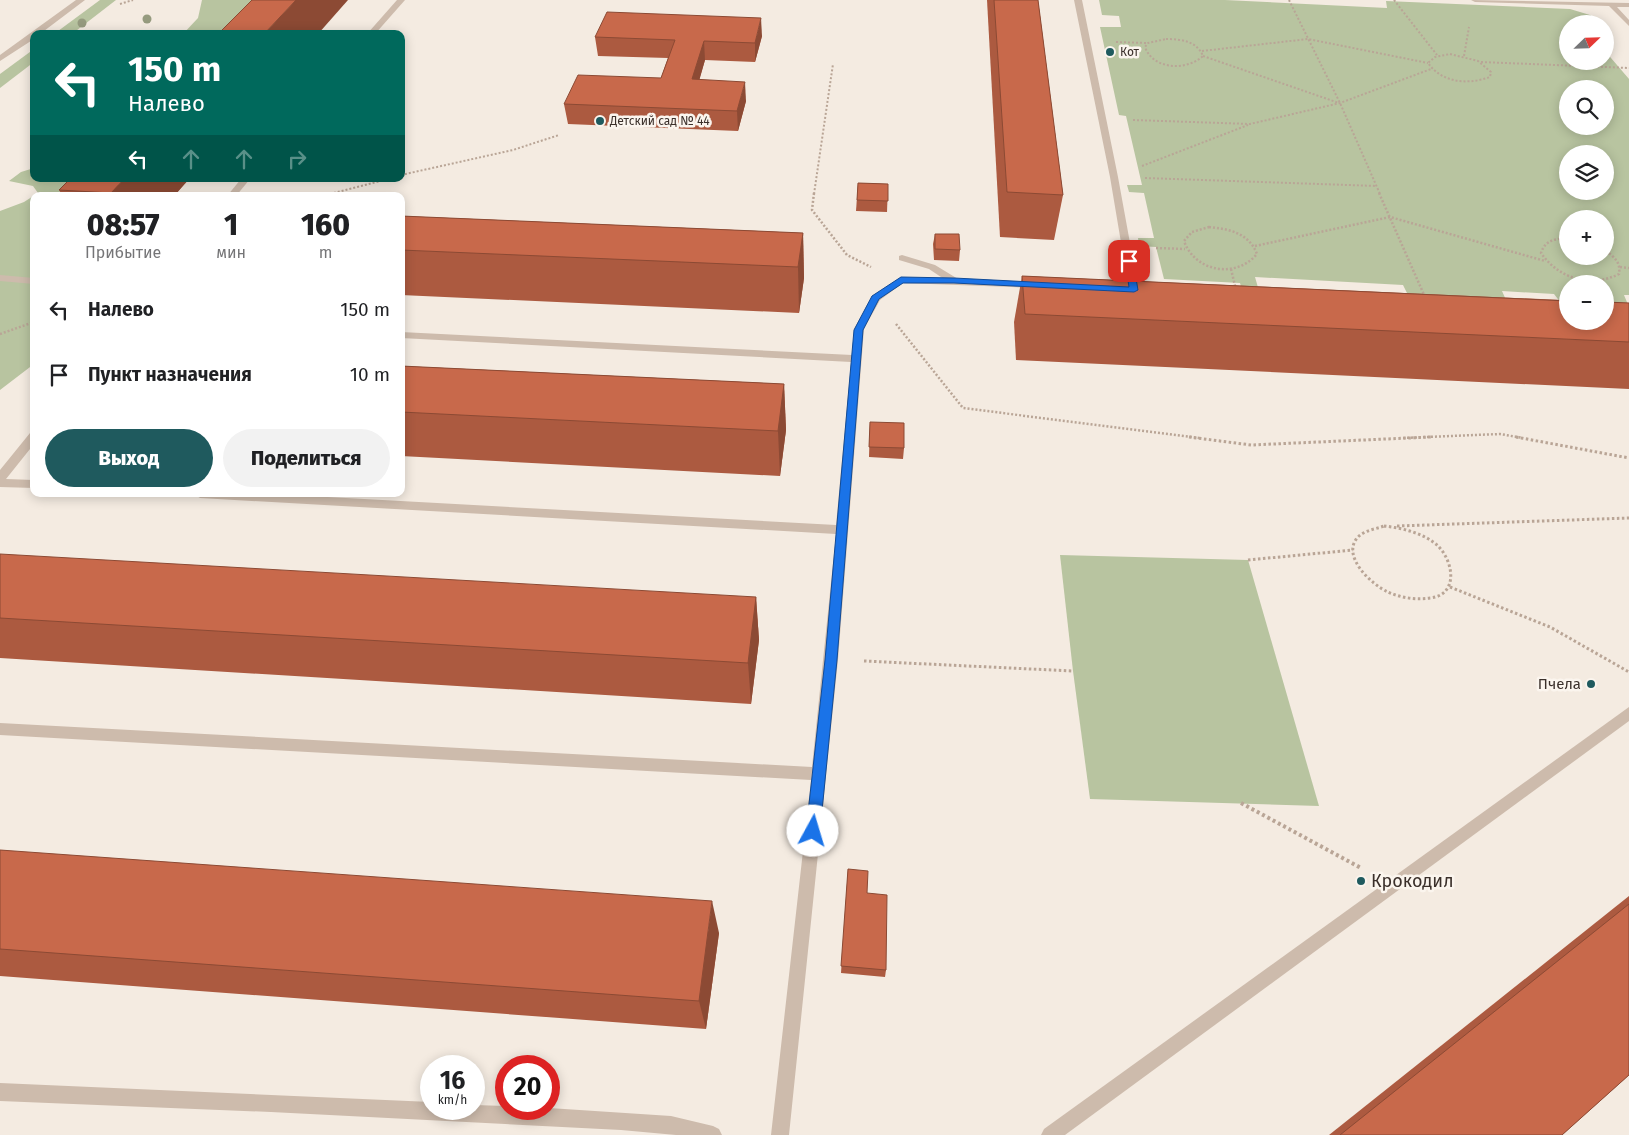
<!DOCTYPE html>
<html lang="ru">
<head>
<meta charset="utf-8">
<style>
  :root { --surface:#fff; --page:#f2f2f2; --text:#202124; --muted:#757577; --accent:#1f5a5e }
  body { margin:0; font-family:"Fira Sans",sans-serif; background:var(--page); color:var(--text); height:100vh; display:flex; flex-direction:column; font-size:19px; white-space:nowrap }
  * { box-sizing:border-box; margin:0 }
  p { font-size:16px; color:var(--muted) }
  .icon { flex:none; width:28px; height:28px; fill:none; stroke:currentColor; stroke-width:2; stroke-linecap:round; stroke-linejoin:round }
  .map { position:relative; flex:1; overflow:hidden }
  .sheet { position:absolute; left:30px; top:192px; width:375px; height:305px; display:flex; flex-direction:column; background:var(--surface); border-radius:10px; box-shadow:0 2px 12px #0003 }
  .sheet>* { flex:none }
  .guide { position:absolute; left:30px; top:30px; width:375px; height:152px; border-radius:10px; box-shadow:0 2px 12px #0003; background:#00695c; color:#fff; overflow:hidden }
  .needle { width:32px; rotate:67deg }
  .buttons { position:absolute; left:1559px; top:15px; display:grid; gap:10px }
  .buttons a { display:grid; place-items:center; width:55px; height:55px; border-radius:50%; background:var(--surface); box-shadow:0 2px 12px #0003; font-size:25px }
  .speed { position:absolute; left:420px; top:1055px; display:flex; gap:10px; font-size:25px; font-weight:700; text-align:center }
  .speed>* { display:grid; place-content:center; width:65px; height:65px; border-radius:50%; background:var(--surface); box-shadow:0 2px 12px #0003; line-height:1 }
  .speed small { font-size:12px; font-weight:400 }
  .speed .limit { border:8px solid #d22; background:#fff; color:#111 }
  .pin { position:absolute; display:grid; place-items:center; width:42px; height:42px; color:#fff; margin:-21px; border-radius:10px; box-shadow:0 2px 8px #0006 }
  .me { position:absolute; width:55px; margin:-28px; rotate:6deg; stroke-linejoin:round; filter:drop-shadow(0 0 4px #0008) }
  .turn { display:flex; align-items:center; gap:18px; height:105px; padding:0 15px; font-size:22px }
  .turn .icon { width:65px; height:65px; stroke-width:2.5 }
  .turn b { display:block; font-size:35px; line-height:42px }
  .lanes { display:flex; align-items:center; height:48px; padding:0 15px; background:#0003; justify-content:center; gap:25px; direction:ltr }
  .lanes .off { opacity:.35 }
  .eta { display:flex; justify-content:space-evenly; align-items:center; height:85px; text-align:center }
  .eta b { font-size:30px; font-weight:800; line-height:35px }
  .cta { display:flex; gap:10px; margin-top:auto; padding:10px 15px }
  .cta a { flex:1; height:58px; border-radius:30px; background:var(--accent); color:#fff; font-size:20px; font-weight:800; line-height:58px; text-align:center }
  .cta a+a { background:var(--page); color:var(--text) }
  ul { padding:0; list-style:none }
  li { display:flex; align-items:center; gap:15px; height:65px; padding:0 15px }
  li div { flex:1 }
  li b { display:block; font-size:19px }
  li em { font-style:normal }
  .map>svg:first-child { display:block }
</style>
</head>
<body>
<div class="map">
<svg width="1629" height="1135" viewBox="0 0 1629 1135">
  <rect width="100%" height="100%" fill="#f4ebe1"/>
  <g fill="#b8c4a0" fill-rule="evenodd">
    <polygon points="100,0 116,0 72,34 54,34"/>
    <polygon points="202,0 299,0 267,34 183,34 198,18"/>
    <path d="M 1099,0 L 1225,0 L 1387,8 L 1386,1 L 1570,9 L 1590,15 L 1602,24 L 1568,24 L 1568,61 L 1605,61 L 1605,51 L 1629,79 L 1629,295 L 1624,295 L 1629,307 L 1605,306 L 1605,284 L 1568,284 L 1567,304 L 1561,303 L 1554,294 L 1502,291 L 1506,300 L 1408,295 L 1403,285 L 1255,277 L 1259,291 L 1242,290 L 1240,283 L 1164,279 L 1156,247 L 1139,246 L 1138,238 L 1154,238 L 1144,193 L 1129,192 L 1127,185 L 1142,185 L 1126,116 L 1119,115 L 1100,27 L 1121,27 L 1119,16 L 1102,15 ZM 1568,89 L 1605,89 L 1605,126 L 1568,126 ZM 1568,154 L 1605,154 L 1605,191 L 1568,191 ZM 1568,219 L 1605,219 L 1605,256 L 1568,256 Z"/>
    <polygon points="34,49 34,62 0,88 0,74"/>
    <polygon points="34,168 34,179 108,179 107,196 34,196 34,364 0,390 0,211 24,202 38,193 33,186 9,181 21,172"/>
    <polygon points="1060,555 1248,560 1319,806 1090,799 1073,671"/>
  </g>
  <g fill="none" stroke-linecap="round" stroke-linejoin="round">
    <g stroke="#b9a596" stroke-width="2" stroke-dasharray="2 2" stroke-linecap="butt">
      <polyline points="1289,0 1340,103 1380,194"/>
      <polyline points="1394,0 1437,55"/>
      <polyline points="120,4 133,0"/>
      <path d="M 1166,39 C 1181,39 1197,41 1203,56 C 1187,71 1153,70 1145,47 L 1148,43 Z"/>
      <polyline points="1116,42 1147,43"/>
      <polyline points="1202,51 1308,39 1428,63"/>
      <path d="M 1450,54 L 1478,61 L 1491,72 L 1490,77 C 1468,85 1442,83 1428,63 L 1435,57 Z"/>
      <polyline points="1203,56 1339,103"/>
      <polyline points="1464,56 1469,27"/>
      <polyline points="1481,62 1629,68"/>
      <polyline points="1133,120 1250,124 1340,103 1431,69"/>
      <polyline points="1142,166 1248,125"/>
      <polyline points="401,175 513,150 559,135"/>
      <polyline points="1145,178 1377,186"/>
      <polyline points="330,194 388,179"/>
      <polyline points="814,194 833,64"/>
    </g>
    <g stroke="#b9a596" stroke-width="2.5" stroke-dasharray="2 2" stroke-linecap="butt">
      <polyline points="814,193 812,210 847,255 871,267"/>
      <polyline points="1379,193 1425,297"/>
      <polyline points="323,196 335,193"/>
      <path d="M 1209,227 C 1229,229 1249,233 1257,254 C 1236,279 1195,272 1184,241 L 1192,232 Z"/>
      <path d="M 1568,239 C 1556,238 1545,240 1541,253 C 1559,279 1591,288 1619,274 C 1621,262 1614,257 1605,250"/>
      <polyline points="1255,246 1390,217 1545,261"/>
      <polyline points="1156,248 1185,249"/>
      <polyline points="1620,267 1629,268"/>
      <polyline points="1231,269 1236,290"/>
      <polyline points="1605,291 1614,305"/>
      <polyline points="896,324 963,408 1199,438"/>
      <polyline points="0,334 34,322"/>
      <polyline points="1403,438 1500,434 1523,438"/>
    </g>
    <g stroke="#b9a596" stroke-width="3" stroke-dasharray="2.5 2.5" stroke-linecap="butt">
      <polyline points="1189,437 1251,445 1431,437"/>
      <polyline points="1516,437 1629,458"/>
      <path d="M 1384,526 C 1402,528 1423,533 1437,545 C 1454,561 1459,595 1430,598 C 1416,600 1401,598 1388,592 C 1372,585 1339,555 1359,536 C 1366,530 1376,529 1384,526 Z"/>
      <polyline points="1397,526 1629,518"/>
      <polyline points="1248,560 1353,550"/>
      <polyline points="1450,587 1550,627 1629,672"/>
      <polyline points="864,661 1073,671"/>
    </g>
    <polyline stroke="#b9a596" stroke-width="4" stroke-dasharray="3 3" stroke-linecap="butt" points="1241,803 1361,868"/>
    <g fill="#cdbbac" fill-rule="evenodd">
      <polygon points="397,0 405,0 375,34 367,34"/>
      <path d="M 1074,0 L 1082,0 L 1118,177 L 1138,287 L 1146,290 C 1143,295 1132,295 1129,290 L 1110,177 Z"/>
      <polygon points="1471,0 1629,3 1629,7 1617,7 1629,20 1629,26 1609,6 1475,2"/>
      <polygon points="241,179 250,179 236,196 227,196"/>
      <polygon points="902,255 935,265 958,279 1037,282 1042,285 1037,288 903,283 880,300 864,329 838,660 789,1135 771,1135 811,780 0,735 0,723 812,767 836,534 200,498 194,494 273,494 836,525 851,362 401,338 401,332 852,355 854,329 872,296 901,277 944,279 929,269 899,260 899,256"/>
      <polygon points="0,275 34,278 34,284 0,281"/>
      <polygon points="34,432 34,444 6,479 34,480 34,488 0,487 0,470 30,433"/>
      <polygon points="1629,707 1629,721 1065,1135 1041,1135 1044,1129"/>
      <polygon points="0,1083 431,1102 431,1109 474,1109 474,1105 506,1106 506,1109 549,1108 671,1116 713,1126 719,1129 722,1135 676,1135 621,1130 271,1112 0,1101"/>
    </g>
    <polygon fill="#cdbbac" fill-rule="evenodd" points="76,0 85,0 40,34 34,34 34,39 0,61 0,55"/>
  </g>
  <g fill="#969b7f">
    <circle cx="147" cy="19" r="4.5"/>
    <circle cx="82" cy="23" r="4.5"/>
  </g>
  <g fill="#ac5a40">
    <polygon points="987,0 1038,0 1063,195 1054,240 1000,237"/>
    <polygon points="762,36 755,62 705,60 699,80 746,101 738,131 568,124 564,104 661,78 668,58 598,56 595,37"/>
    <polygon points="189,179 174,196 63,196 59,190"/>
    <polygon points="858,183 888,184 887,212 856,211"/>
    <polygon points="401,216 803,233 804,278 799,313 401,295"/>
    <polygon points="935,234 960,250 959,261 934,260 933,244"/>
    <polygon points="1022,276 1629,303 1629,389 1016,360 1014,322"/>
    <polygon points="401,366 784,384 786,430 780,476 401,456"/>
    <polygon points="870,422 904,448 903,459 869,457"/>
    <polygon points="756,597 759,640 751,704 0,658 0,618"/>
    <polygon points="0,850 719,933 706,1029 0,976"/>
    <polygon points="848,869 867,893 886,970 885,977 841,973"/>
    <polygon points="1629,896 1629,1075 1562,1135 1329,1135"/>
  </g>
  <g fill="#8c4a34">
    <polygon points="296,0 348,0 318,34 264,34"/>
    <polygon points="761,18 762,36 755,62 755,43"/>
    <polygon points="704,41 705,60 694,99 692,79"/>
    <polygon points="745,82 746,101 738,131 737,111"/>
    <polygon points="124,179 189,179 174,196 113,196 111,193"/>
    <polygon points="803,233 804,278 799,313 798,267"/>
    <polygon points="784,384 786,430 780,476 778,431"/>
    <polygon points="756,597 759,640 751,704 748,663"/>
    <polygon points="712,901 719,933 706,1029 699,1001"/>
  </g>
  <g fill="#c8694b" stroke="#8c4a34">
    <polygon points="252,0 296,0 264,34 218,34"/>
    <polygon points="994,0 1038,0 1063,195 1007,192"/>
    <polygon points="607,12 761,18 755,43 704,41 692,79 745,82 737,111 564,104 578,75 661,78 675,40 595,37"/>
    <polygon points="70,179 124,179 111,193 59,190"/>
    <polygon points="858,183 888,184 888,201 857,200"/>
    <polygon points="401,216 803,233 798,267 401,250"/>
    <polygon points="935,234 959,234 960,250 935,249"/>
    <polygon points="1022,276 1568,301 1568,321 1605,321 1605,302 1629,303 1629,342 1025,314"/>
    <polygon points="401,366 784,384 778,431 401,412"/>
    <polygon points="870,422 904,423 904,448 869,447"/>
    <polygon points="0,554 756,597 748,663 0,618"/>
    <polygon points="0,850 712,901 699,1001 0,949"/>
    <polygon points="848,869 868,871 867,893 887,895 886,970 841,966"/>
    <polygon points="1629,904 1629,1075 1562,1135 1340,1135"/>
  </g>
  <polygon fill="#1a73e8" stroke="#114b97" points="1129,259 1133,261 1138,290 1134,292 954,283 903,283 879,299 863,330 837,660 820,831 818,835 813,837 808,835 806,831 825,660 854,330 872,296 901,277 954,278 1129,287 1125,261"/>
  <g fill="#1f5a5e" stroke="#fbf5ee" stroke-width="2">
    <circle cx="1110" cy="52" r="5"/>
    <circle cx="600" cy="121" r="5"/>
    <circle cx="1591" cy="684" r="5"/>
    <circle cx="1361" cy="881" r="5"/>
  </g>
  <g text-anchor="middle" stroke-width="5" stroke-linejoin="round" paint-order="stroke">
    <g font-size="12" fill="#3b302b" stroke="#fbf5ee" text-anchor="start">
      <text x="1120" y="56">Кот</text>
      <text x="610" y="125">Детский сад № 44</text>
    </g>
    <g font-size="15" fill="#3b302b" stroke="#fbf5ee" text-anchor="end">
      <text x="1581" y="689">Пчела</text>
    </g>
    <g font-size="18" fill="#3b302b" stroke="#fbf5ee" text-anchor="start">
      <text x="1371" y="887">Крокодил</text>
    </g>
  </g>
</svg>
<div class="buttons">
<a><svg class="needle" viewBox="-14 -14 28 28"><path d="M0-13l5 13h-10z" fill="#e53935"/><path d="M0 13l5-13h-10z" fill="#757577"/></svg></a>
<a><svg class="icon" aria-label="search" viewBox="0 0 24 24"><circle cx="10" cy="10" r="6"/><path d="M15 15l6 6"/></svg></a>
<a><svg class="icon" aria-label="layers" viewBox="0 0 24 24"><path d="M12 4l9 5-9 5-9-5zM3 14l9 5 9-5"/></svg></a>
<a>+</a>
<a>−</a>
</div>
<div class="speed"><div>16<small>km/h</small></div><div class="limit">20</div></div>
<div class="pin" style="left:1129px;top:261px;background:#d93025"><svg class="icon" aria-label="arrive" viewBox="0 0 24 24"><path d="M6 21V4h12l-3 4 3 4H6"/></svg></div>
<svg class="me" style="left:813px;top:831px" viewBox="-20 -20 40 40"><circle r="19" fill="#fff"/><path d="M0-13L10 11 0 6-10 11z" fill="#1a73e8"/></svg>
<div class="guide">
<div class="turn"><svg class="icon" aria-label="left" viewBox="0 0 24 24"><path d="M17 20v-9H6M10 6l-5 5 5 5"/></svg><div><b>150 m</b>Налево</div></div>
<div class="lanes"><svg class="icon" aria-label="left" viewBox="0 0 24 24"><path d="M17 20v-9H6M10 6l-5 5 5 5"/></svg><svg class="icon off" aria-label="ahead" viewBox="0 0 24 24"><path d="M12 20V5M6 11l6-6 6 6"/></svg><svg class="icon off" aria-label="ahead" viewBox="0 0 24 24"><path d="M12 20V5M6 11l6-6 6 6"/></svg><svg class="icon off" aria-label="right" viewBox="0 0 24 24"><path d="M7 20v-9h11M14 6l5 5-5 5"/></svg></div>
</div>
<section class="sheet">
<div class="eta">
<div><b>08:57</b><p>Прибытие</p></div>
<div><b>1</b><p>мин</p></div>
<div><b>160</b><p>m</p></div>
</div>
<ul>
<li><svg class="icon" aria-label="left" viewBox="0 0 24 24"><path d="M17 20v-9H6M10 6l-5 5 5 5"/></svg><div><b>Налево</b></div><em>150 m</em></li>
<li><svg class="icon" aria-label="arrive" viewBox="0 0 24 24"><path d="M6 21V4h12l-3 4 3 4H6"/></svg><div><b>Пункт назначения</b></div><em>10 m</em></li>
</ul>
<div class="cta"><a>Выход</a><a>Поделиться</a></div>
</section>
</div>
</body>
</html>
